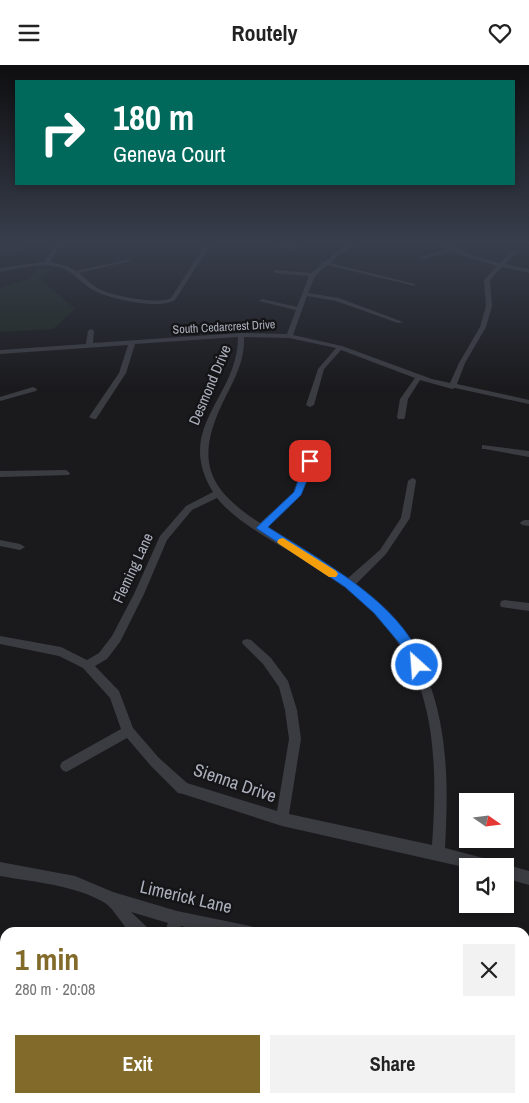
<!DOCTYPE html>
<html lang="en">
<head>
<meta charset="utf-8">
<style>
  :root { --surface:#fff; --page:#f2f2f2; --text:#222; --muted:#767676; --accent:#826a2b }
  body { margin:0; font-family:"Archivo Narrow",sans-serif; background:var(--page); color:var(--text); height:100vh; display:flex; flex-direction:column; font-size:19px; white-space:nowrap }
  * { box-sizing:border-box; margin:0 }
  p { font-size:16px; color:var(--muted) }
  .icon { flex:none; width:28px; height:28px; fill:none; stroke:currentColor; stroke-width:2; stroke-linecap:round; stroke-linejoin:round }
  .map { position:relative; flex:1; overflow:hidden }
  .panel { position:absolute; left:0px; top:862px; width:530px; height:176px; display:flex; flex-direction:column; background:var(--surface); border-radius:15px 15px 0 0; box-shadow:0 2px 8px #0003 }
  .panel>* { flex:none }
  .guide { position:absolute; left:15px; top:15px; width:500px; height:105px; border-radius:0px; box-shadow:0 2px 8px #0003; background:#00695c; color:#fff; overflow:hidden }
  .needle { width:32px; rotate:104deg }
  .fabs { position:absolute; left:459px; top:728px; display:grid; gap:10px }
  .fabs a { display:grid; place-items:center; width:55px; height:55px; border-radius:0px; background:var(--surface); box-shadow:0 2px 8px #0003; font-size:25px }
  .pin { position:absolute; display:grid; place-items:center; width:42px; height:42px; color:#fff; margin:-21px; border-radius:10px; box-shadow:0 2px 8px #0006 }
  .me { position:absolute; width:55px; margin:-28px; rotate:334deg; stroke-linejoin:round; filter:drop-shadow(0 0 4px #0008) }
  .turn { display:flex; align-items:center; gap:18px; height:105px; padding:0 15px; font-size:22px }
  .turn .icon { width:65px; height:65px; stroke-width:2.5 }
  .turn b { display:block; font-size:35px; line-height:42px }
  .round { display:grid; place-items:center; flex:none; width:52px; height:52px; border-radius:0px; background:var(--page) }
  .head { display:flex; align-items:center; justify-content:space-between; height:85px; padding:0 15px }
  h1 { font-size:30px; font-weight:800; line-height:38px; color:var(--accent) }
  .button { display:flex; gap:10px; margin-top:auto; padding:10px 15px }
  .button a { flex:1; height:58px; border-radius:0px; background:var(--accent); color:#fff; font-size:20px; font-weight:800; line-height:58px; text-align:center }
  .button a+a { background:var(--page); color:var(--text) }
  header { display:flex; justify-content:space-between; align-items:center; height:65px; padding:0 15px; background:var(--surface); font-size:22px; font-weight:800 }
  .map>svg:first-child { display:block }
</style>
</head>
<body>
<header><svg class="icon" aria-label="menu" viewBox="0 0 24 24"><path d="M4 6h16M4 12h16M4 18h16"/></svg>Routely<svg class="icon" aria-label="heart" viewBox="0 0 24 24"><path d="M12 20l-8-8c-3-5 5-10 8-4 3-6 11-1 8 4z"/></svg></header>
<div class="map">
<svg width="529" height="1038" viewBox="0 0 529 1038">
  <rect width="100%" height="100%" fill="#1a1a1d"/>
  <g fill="#202821">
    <polygon points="29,177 21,188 0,191 0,177"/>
    <polygon points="37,202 54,203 39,213 75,244 53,264 0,267 0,223 31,213"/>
  </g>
  <polygon fill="#2d2d31" stroke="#343439" points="274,178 303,178 294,185 274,181"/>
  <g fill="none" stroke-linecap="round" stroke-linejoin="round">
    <g fill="#3b3c42" fill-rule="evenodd">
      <path d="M 58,177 L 63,177 L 50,197 L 67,201 L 76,206 L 130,194 L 130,196 L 79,208 C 86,214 93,221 101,225 C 115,231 158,240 171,233 L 207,177 L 212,177 L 175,235 C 159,245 109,234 93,225 C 81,218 74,207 61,203 C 42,197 20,203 0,207 L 0,203 L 44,197 Z"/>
      <path d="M 355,177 L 362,177 L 342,188 L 330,198 L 415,219 L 415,221 L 327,200 L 315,211 L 308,228 L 339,233 L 403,257 L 398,258 L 336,236 L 307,231 L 293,270 L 342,281 L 432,314 L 450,318 L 459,298 L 480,262 L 486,241 L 484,215 L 497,201 L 470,193 L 452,186 L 423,194 L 420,192 L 448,184 L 438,177 L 445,177 L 474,191 L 500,198 L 512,186 L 516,186 L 516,188 L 505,199 L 529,204 L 529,208 L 502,202 L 490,215 L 492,241 L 486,262 L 465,298 L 457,319 L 529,335 L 529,339 L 455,323 L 452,324 L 420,315 L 408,334 L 405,352 L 404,354 L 398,354 L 397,352 L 400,334 L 415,313 L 341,285 L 324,304 L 314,340 L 310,342 L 306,340 L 318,304 L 336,283 L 289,273 L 244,272 C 245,295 235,313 225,333 C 195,393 205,423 260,458 L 294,427 L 306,396 L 310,393 L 313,394 L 314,396 L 301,430 L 267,462 L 348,513 L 380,485 L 401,453 L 408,416 L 412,413 L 415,414 L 416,416 L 410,453 L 386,489 L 356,519 C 365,527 376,535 384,544 C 447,612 450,695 445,783 L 487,794 L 492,796 L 494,801 L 468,801 L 468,803 L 282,761 L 183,729 L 178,728 L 151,701 L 127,673 L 70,705 L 66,707 L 62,705 L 60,701 L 62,697 L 121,664 L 110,633 L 83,603 L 59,591 L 0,579 L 0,571 L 61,582 L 87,595 L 99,588 L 112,571 L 134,529 L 160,471 L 186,441 L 213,427 C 173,362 238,333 238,272 L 135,279 L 126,308 L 96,354 L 93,354 L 89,352 L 119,308 L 128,280 L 0,289 L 0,285 L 86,279 L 88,266 L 91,264 L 94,266 L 93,278 L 241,268 L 287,269 L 296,245 L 259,236 L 262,234 L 297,242 L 309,211 L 276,208 L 274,207 L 274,205 L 311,208 L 322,199 L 322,197 L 325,197 L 338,186 ZM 217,433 C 237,459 287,484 316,502 C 428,573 441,655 432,780 L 289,749 L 301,674 L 297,645 L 288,616 L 271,593 L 251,575 L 247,574 L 243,575 L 242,578 L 263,599 L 279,622 L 285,645 L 289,674 L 277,746 L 187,718 L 159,693 L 133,663 L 119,626 L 95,601 L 107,594 L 120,577 L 144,529 L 167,475 L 192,445 Z"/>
      <polygon points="33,322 37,324 36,326 0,336 0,332"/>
      <polygon points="482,380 529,386 529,392 485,384 482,384"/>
      <polygon points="66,405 70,408 69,410 0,412 0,406"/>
      <polygon points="525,455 529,455 529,461 522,460 520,458 522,456"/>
      <polygon points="0,475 20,479 25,482 20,485 0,481"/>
      <polygon points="505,535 529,538 529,546 501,542 500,539 501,536"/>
      <path d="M 0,797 L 75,811 L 113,827 L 177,846 L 250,861 L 255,863 L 257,868 L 211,868 L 181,861 L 179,868 L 164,868 L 168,858 L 131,847 L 148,863 L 150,868 L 131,868 C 122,860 114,844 105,838 C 75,820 34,817 0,811 Z"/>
      <polygon points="505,799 529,806 529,820 505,813 505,801 500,801"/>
      <polygon points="525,939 529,940 529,956 525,955"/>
      <rect x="124" y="1034" width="18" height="4"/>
    </g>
  </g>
  <linearGradient id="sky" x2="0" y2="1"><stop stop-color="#0e0e10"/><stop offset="0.55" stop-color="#383e4c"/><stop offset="1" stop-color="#383e4c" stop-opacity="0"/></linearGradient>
  <rect width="529" height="323" fill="url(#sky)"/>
  <path fill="#1a73e8" stroke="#114b97" d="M 310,393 L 315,396 L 301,430 L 268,462 C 315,492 379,526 410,573 C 416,581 419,592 424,600 L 422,604 L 417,606 L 413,604 L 401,580 L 374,548 L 345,522 L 256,463 L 294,427 L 305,396 Z"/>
  <polygon fill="#f59e0b" points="283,473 336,506 338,509 336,512 329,512 279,479 277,477 279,474"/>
  <g text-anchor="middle" stroke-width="5" stroke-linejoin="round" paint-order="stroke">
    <g font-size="12" fill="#acb0bc" stroke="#151518">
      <text transform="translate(224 262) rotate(-3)" y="4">South Cedarcrest Drive</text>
    </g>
    <g font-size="15" fill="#acb0bc" stroke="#151518">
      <text transform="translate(210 320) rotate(-67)" y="5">Desmond Drive</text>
      <text transform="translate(133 503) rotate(-65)" y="5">Fleming Lane</text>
    </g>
    <g font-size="18" fill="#acb0bc" stroke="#151518">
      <text transform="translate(235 718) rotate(19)" y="6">Sienna Drive</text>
      <text transform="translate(186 832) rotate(13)" y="6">Limerick Lane</text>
    </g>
  </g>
</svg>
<div class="fabs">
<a><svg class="needle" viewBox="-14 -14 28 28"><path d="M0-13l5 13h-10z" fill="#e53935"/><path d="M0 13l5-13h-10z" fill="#767676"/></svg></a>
<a><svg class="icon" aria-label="sound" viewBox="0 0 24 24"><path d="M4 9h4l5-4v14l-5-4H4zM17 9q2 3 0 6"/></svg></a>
</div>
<div class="pin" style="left:310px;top:396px;background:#d93025"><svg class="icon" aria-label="arrive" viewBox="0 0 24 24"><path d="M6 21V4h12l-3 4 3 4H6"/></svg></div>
<svg class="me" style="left:417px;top:600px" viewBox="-20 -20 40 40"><circle r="17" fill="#1a73e8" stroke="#fff" stroke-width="3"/><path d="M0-11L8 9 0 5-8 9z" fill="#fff"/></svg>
<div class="guide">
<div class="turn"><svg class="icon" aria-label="right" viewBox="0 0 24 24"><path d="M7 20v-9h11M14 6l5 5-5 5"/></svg><div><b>180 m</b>Geneva Court</div></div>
</div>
<section class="panel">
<div class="head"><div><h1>1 min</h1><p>280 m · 20:08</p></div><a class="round"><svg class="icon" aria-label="close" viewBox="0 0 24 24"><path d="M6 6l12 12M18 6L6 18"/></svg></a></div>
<div class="button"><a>Exit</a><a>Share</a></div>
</section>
</div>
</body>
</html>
